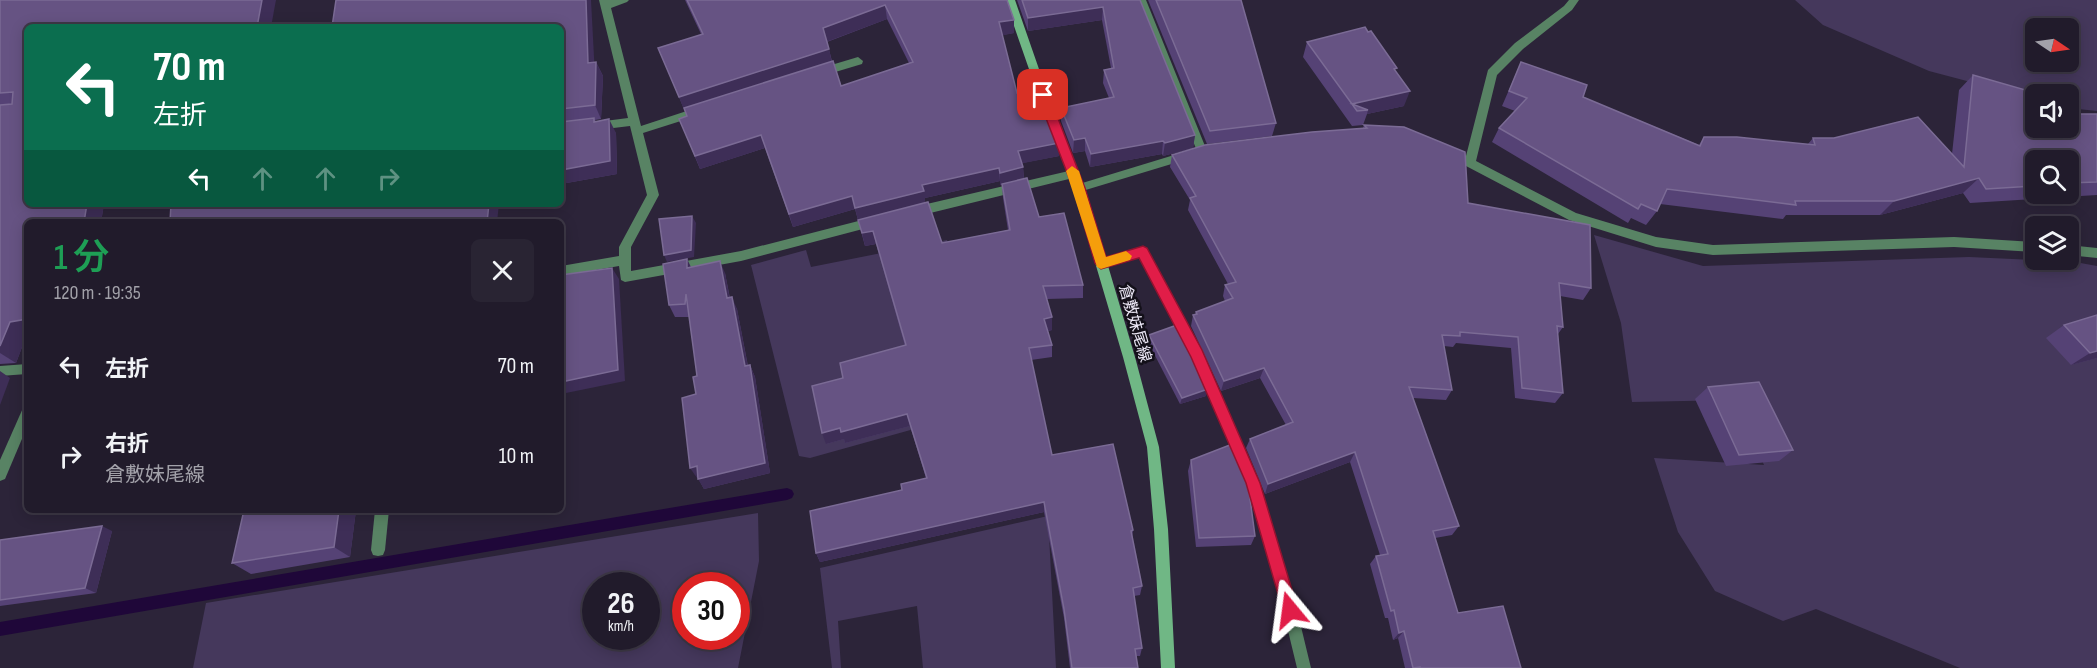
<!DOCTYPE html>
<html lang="ja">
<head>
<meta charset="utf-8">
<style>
  :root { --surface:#211b2b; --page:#292433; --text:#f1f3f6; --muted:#a2a1a9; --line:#3e3947 }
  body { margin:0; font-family:"Sofia Sans Condensed","Noto Sans JP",sans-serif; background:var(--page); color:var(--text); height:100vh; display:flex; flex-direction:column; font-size:22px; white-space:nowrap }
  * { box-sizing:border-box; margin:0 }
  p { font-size:20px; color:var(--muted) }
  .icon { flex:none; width:33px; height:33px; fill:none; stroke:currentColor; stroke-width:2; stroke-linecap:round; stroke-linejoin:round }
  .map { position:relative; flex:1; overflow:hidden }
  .details { position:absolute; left:24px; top:219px; width:540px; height:294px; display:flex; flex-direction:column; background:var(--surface); border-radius:9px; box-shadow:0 3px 15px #0003,0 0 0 2px var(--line) }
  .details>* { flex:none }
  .guide { position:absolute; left:24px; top:24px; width:540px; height:183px; border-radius:9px; box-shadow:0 3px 15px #0003,0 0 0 2px var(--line); background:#0b6e4f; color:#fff; overflow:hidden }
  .needle { width:39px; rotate:103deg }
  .tools { position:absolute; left:2025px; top:18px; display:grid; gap:12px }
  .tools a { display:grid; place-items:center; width:54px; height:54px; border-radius:9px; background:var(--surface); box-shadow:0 3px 15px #0003,0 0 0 2px var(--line); font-size:30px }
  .speed { position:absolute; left:582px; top:572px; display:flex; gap:12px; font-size:30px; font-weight:700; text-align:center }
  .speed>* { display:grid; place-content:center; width:78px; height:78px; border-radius:50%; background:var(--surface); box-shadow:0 3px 15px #0003,0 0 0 2px var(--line); line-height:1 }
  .speed small { font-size:15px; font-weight:400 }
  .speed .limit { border:9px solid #d22; background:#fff; color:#111 }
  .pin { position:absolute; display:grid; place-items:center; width:51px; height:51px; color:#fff; margin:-26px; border-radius:12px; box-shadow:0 3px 9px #0006 }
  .me { position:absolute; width:66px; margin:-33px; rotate:344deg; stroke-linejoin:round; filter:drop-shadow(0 0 4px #0008) }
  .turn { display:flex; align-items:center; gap:21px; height:126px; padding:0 30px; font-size:27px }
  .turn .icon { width:78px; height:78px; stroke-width:2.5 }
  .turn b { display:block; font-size:42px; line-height:51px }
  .lanes { display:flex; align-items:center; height:57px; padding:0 30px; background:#0003; justify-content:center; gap:30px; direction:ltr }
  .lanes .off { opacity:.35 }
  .round { display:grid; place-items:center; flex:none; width:63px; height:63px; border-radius:9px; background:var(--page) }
  .head { display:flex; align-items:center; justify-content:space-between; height:102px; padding:0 30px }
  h1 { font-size:36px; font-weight:600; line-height:45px; color:#1e9e55 }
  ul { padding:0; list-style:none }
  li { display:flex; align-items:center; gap:18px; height:90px; padding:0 30px }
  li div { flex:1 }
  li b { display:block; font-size:22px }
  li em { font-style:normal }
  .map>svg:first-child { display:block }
</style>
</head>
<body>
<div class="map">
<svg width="2097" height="668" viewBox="0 0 2097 668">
  <rect width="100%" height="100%" fill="#2c2439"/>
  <g fill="#45385c" fill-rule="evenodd">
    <path d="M 1795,0 L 2097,0 L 2097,111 L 2069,108 L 2068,94 L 2036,94 L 2035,99 L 1929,71 L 1823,25 ZM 2036,28 L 2068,28 L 2068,62 L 2036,62 Z"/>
    <polygon points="1594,235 1703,266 1969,257 2075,262 2097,266 2097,668 1960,668 1816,609 1783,621 1715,591 1678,532 1654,458 1764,465 1737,400 1632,402 1621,323"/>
    <polygon points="947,240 993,407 810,458 799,456 751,265 806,250 811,267"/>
    <path d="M 758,513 L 759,561 L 738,668 L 193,668 L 206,603 ZM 596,585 L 646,585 L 646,636 L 596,636 ZM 686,585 L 736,585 L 736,636 L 686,636 Z"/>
    <polygon points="1048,516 1056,668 923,668 917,606 838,621 841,668 832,668 820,568"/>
  </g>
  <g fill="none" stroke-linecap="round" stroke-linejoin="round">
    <polygon fill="#1f0739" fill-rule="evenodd" points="787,488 792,490 794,494 792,498 787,500 0,636 0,622"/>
    <g fill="#588364" fill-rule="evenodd">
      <polygon points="599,0 629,0 627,2 611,8 641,126 702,106 707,110 706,113 643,133 659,195 631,247 631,271 741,251 874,217 880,222 878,225 741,261 625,282 621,280 619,266 561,276 561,266 619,256 619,247 647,195 630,126 597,130 592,126 597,122 628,118"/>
      <polygon points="1136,0 1146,0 1207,151 1206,154 1198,154 1197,151"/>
      <polygon points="1569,0 1579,0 1572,10 1523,49 1497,75 1476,161 1576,213 1656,237 1713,245 1954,237 2036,242 2036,252 1954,247 1713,255 1656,247 1569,220 1447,156 1446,153 1447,150 1451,149 1466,156 1488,70 1515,43 1564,6"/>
      <polygon points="858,57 863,61 862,64 822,76 817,72 818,69"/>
      <polygon points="1184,152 1189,156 1188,159 1079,192 1073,188 1079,184"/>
      <polygon points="1073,170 1078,174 1073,178 914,217 908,212 914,207"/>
      <polygon points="2068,245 2097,248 2097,258 2068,255"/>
      <polygon points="1143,247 1147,249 1201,351 1259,483 1297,610 1311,668 1297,668 1283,610 1247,483 1192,357 1140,257 1101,268 1097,266 1095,263 1097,260 1101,258"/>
      <polygon points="27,364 27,374 0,376 0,366"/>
      <polygon points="27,406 27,427 5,479 0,481 0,460 23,408"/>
      <polygon points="375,510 389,510 385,550 383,555 378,556 373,555 371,550"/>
    </g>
    <polygon fill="#70b785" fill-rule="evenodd" points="1005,0 1015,0 1048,95 1085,188 1135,357 1159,447 1168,529 1175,668 1161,668 1154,529 1147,447 1123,357 1073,188 1038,95"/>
  </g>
  <g fill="#554275" fill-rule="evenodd">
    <polygon points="0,0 276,0 27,204 104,204 101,222 27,222 27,334 16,363 0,364"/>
    <path d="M 685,0 L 1007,0 L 1014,33 L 1002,35 L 1017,93 L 1059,156 L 1022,163 L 1023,167 L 1024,179 L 1039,217 L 1083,285 L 1083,298 L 1047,299 L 1052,330 L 1048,331 L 1052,345 L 1052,357 L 1031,360 L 1052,455 L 1133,530 L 1132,538 L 1142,586 L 1140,595 L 1134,596 L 1142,648 L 1140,656 L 1136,656 L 1138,668 L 1070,668 L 1064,618 L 1044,512 L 820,562 L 816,553 L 902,490 L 926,478 L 910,426 L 845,443 L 844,439 L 826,444 L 843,378 L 905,346 L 876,244 L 865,246 L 855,209 L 793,227 L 765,148 L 700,169 L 679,119 L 687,116 L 664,62 L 701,34 ZM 887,19 L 909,63 L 841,86 L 832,61 L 827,42 ZM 1000,181 L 1000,185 L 1002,185 L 1003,198 L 1008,230 L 942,243 L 925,203 L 925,198 Z"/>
    <polygon points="1017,0 1140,0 1195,135 1193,148 1163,156 1162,154 1090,167 1085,151 1073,153 1061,121 1061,108 1109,98 1103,83 1104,70 1111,68 1102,20 1028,31"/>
    <polygon points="1148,0 1241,0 1276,123 1272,136 1207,144"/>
    <polygon points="561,27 594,62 596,62 603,76 601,119 595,120 596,121 616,133 617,174 561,184"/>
    <polygon points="1307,42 1396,71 1404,106 1367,114 1363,125 1352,126 1303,57"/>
    <path d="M 1521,62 L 1583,97 L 1699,145 L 1704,137 L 1808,144 L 1813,138 L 1952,154 L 1959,90 L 1973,75 L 2078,114 L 2097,114 L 2097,195 L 1970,203 L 1963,193 L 1880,215 L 1786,215 L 1783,219 L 1660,204 L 1657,211 L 1646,225 L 1631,218 L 1628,223 L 1492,142 L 1499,128 L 1515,111 L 1502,106 ZM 2036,160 L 2068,160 L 2068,194 L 2036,194 Z"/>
    <polygon points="1364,125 1468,203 1591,288 1583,300 1560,296 1563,327 1558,334 1563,393 1555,403 1515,398 1511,348 1456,343 1453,347 1444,346 1452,390 1446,400 1413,398 1459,526 1452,535 1435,538 1458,613 1521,668 1405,668 1398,638 1393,640 1388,618 1385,618 1370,564 1376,556 1380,555 1350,462 1265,494 1246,448 1250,439 1286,425 1260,378 1221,391 1191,326 1193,315 1195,315 1196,312 1225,301 1223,296 1225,285 1228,284 1188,210 1190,200 1170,167 1172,155 1363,128"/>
    <polygon points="687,259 691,267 725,273 730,298 737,309 748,366 750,365 755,377 770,473 704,489 698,478 697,478 696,394 697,376 689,317 675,317 669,305"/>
    <polygon points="2097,315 2097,358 2071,365 2046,338 2064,325"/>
    <polygon points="1149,335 1206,396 1180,404 1148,342"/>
    <polygon points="1708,387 1793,450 1779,461 1726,466 1695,399"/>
    <polygon points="1191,460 1253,489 1250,498 1255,536 1251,545 1196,547 1188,471"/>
    <polygon points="244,510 356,510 350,557 251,574 232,563"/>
    <polygon points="112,531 96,593 0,606 0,540"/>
  </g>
  <g fill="#3e2e57">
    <polygon points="262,0 276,0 271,27 257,27"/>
    <polygon points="586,0 591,0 595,76 588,63"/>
    <polygon points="885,5 887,19 826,42 823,28"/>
    <polygon points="1103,7 1102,20 1028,31 1028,18"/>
    <polygon points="1014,20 1014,33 1000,36 999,22"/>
    <polygon points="829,49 832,63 684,110 679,97"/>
    <polygon points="596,62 603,76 601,119 595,105"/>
    <polygon points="1410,91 1404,106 1367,114 1368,110 1352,104"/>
    <polygon points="609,119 616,133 617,174 561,184 561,170"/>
    <polygon points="761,135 765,148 700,169 695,156"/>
    <polygon points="1195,135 1193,148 1163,156 1165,143"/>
    <polygon points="1085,138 1085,151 1073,153 1074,140"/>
    <polygon points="1163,141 1162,154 1090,167 1091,154"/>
    <polygon points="1059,143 1059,156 1019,164 1018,151"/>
    <polygon points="1023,167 1024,180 1000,185 1000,173"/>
    <polygon points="999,168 1000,181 925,198 925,204 858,220 855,208 922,185"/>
    <polygon points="1979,178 1963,193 1880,215 1894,201"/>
    <polygon points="852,196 855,209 793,227 789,214"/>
    <polygon points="87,204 104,204 101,222 84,222"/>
    <polygon points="489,204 499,204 497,222 487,222"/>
    <polygon points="692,216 696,223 694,257 667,262 664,255"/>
    <polygon points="873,231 876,244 865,246 862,233"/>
    <polygon points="687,259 693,272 687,268"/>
    <polygon points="720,261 725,273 732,311 727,298"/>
    <polygon points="612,268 619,279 625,381 561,394 561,382"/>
    <polygon points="732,297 737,309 750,378 745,366"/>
    <polygon points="1052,317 1052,330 1045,332 1044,319"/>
    <polygon points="27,319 27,334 16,363 0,353 0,346 10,322"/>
    <polygon points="2097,351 2097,358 2071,365 2090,353"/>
    <polygon points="750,365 755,377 770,473 704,489 698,479"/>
    <polygon points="1264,368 1260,378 1221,391 1224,381"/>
    <polygon points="0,371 10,378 0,405"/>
    <polygon points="1208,389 1206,396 1180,404 1182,398"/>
    <polygon points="907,414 910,426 845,443 844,439 826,444 822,433"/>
    <polygon points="1355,452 1350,462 1265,494 1268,484"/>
    <polygon points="697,466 703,476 697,478 690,468"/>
    <polygon points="1253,489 1249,499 1249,491"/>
    <polygon points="1044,502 1044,512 820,562 816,553"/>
    <polygon points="339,510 356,510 350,557 334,547"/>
    <polygon points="102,526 112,531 96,593 85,588"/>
    <polygon points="1404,631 1398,638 1393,640 1399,633"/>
  </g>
  <g fill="#665383" stroke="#7b6b95" stroke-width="1.5">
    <polygon points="0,0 262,0 257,27 27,27 27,204 87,204 84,222 27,222 27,319 10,322 0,346 0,105 12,104 13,92 0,93"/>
    <polygon points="336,0 586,0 588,63 596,62 595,105 561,109 561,27 332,27"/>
    <polygon points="687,0 1007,0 1014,20 999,22 1017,93 1023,91 1031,114 1047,111 1059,143 1018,151 1023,167 1000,173 999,168 922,185 924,191 855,208 852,196 789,214 761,135 695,156 679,119 687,116 684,108 833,61 841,86 913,62 885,5 823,28 829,49 679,97 658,48 703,34"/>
    <polygon points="1022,0 1140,0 1195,135 1165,143 1163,141 1091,154 1085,138 1074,140 1061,108 1114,97 1104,70 1114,68 1103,7 1028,18"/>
    <polygon points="1156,0 1241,0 1276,123 1210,131"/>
    <polygon points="1365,27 1368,32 1371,31 1397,68 1394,69 1410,91 1352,104 1368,110 1357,111 1307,42"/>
    <polygon points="1521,62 1587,85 1583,97 1700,146 1704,137 1737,137 1815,145 1813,138 1834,138 1918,117 1964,167 1973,75 2039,94 2036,94 2036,128 2068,128 2068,104 2075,105 2078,114 2097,114 2097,182 2068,183 2068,160 2036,160 2036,186 1986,189 1979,178 1894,201 1795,201 1796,205 1667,189 1657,211 1641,204 1638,209 1499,128 1527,98 1509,91"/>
    <polygon points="594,118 594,122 609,119 610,161 561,170 561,122"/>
    <polygon points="1364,125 1404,127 1465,152 1468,203 1590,225 1591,288 1559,283 1563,327 1557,326 1563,393 1522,388 1518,337 1460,332 1460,336 1442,335 1452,390 1409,387 1459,526 1433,531 1458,613 1503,606 1521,668 1420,668 1420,667 1413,668 1404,631 1399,633 1394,610 1391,611 1376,556 1388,554 1355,452 1268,484 1250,439 1293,422 1264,368 1224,381 1193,315 1197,314 1196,312 1233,298 1225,285 1236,282 1190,198 1196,196 1172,155 1205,145 1312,132 1367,128"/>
    <polygon points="1027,178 1039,217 1064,213 1083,285 1043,286 1052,317 1044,319 1052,345 1029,348 1052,455 1113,444 1133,530 1131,531 1142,586 1133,588 1142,648 1135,649 1138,668 1072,668 1064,609 1044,502 816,553 810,511 902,490 901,484 927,478 907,414 841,432 840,428 822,433 812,386 843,378 840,363 906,345 873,231 862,233 858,220 928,202 942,243 1010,230 1002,184"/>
    <polygon points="171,204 489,204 487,222 170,222"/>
    <polygon points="692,216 691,250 664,255 659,219"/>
    <polygon points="687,259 687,268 720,261 727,298 732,297 745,366 750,365 765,463 698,479 697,466 690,468 682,398 696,394 693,377 697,376 686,294 685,304 669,305 663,264"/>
    <polygon points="612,268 618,370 561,382 561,275"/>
    <polygon points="2097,315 2097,351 2090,353 2064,325"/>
    <polygon points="1177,325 1208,389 1182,398 1149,335"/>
    <polygon points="1759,382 1793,450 1739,455 1708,387"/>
    <polygon points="1235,443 1253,489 1249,491 1255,536 1199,538 1191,460"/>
    <polygon points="244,510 339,510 334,547 232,563"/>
    <polygon points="102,526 85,588 0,600 0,540"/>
  </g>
  <polygon fill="#e11d48" stroke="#92132f" stroke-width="1.5" points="1043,91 1049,95 1085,188 1106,257 1143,246 1147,248 1202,350 1260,483 1298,610 1295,615 1290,618 1284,615 1246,483 1191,357 1139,258 1101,269 1095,263 1073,188 1037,95"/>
  <polygon fill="#f59e0b" points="1072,166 1079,171 1106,257 1126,251 1132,256 1130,260 1101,269 1097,267 1066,171"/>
  <g text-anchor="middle" stroke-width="5" stroke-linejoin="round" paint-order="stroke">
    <g font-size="16" fill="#ece8f6" stroke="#131019">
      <text transform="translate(1136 323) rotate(74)" y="6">倉敷妹尾線</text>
    </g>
  </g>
</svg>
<div class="tools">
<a><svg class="needle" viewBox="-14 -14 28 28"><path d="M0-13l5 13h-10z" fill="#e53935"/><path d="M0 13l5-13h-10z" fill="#a2a1a9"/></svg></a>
<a><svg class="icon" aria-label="sound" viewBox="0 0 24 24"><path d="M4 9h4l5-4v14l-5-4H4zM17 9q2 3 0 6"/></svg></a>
<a><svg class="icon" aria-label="search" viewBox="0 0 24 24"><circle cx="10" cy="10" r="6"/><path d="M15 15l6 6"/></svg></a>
<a><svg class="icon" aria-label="layers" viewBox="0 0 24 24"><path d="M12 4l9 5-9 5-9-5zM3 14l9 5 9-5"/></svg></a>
</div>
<div class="speed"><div>26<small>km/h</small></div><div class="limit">30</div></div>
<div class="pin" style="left:1043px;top:95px;background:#d93025"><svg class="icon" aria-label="arrive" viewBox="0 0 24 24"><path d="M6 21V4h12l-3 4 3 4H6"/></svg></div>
<svg class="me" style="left:1290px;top:610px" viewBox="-20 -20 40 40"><path d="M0-17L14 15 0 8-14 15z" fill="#e11d48" stroke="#fff" stroke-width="4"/></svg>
<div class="guide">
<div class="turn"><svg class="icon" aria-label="left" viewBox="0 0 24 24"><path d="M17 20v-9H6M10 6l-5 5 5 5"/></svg><div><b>70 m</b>左折</div></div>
<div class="lanes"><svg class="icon" aria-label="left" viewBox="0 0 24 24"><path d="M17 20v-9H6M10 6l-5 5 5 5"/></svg><svg class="icon off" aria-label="ahead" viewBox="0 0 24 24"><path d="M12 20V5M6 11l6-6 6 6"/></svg><svg class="icon off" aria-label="ahead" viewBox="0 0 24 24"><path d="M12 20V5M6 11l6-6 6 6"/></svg><svg class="icon off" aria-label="right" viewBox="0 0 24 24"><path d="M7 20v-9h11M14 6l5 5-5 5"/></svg></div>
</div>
<section class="details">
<div class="head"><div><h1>1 分</h1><p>120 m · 19:35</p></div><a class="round"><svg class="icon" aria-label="close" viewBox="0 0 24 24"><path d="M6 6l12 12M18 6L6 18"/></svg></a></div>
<ul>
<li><svg class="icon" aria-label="left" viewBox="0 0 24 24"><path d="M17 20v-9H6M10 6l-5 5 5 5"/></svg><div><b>左折</b></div><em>70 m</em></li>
<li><svg class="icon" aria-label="right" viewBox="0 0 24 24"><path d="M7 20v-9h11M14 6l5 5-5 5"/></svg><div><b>右折</b><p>倉敷妹尾線</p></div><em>10 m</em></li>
</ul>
</section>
</div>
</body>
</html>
